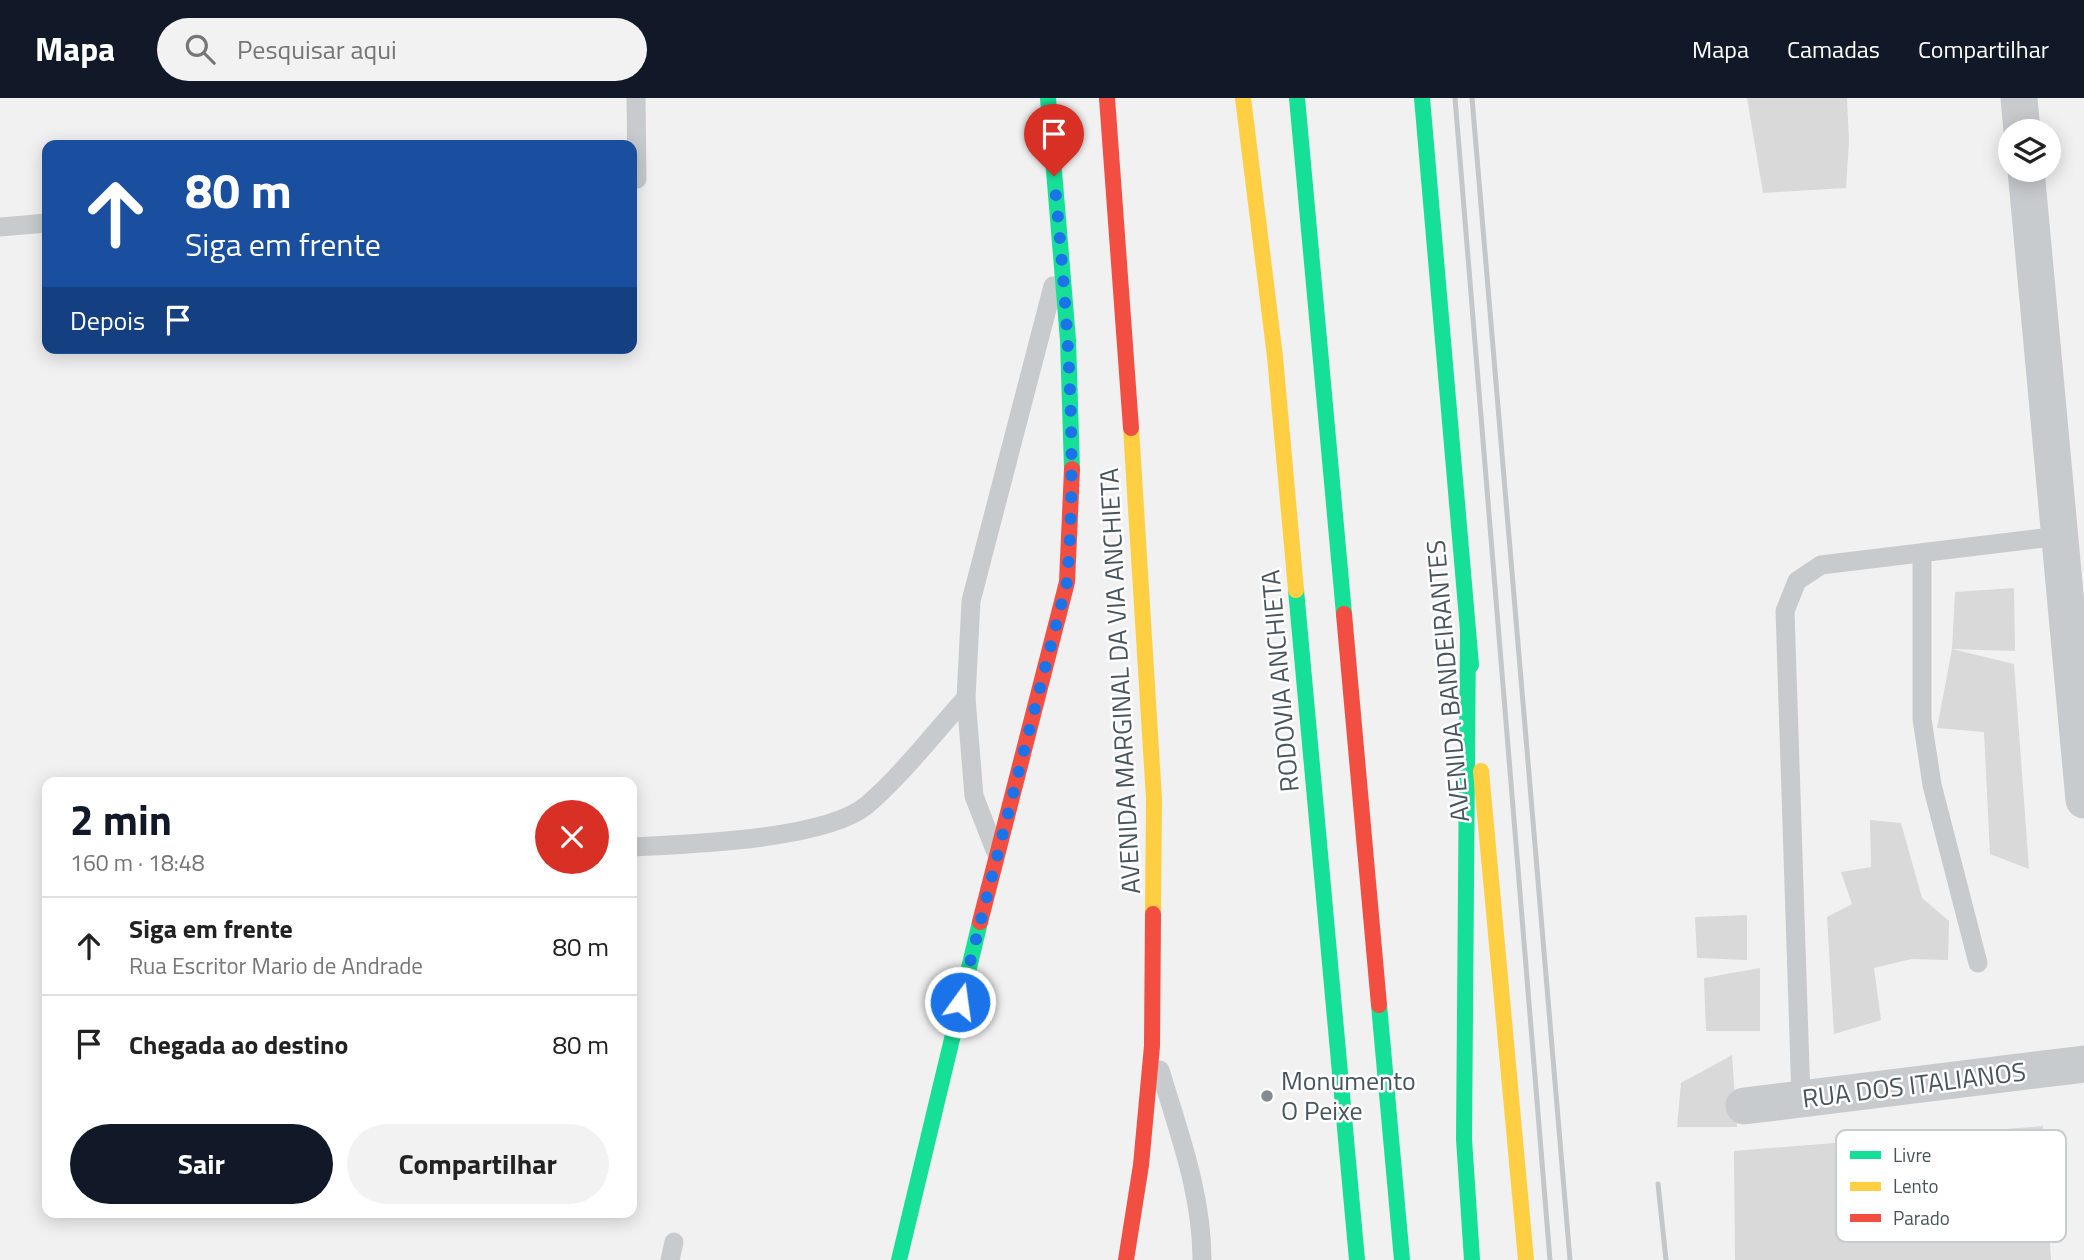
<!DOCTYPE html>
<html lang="pt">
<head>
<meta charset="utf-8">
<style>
  :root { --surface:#fff; --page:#f2f2f2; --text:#222; --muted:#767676; --line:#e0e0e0; --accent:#111827 }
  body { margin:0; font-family:"Titillium Web",sans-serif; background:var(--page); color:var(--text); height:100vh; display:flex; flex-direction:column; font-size:26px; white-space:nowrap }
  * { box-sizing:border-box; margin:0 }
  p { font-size:23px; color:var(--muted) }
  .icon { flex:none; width:38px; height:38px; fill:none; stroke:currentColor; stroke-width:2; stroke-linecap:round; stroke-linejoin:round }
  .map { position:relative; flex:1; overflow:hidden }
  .details { position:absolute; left:42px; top:679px; width:595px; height:441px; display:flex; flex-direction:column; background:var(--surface); border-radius:14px; box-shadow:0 4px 18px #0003 }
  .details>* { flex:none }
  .hud { position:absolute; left:42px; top:42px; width:595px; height:214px; border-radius:14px; box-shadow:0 4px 18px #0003; background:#1a4fa0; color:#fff; overflow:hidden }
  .tools { position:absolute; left:1998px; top:21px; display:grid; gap:14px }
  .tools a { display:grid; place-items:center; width:63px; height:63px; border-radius:50%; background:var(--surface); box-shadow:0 4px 18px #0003; font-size:35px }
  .pin { position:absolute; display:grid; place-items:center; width:60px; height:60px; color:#fff; margin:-72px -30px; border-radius:50% 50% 50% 0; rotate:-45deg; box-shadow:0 0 7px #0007 }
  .pin .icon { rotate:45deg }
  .me { position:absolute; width:77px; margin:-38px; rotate:14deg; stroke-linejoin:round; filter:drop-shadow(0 0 5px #0008) }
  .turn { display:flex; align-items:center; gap:24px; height:147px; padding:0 28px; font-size:32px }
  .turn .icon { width:91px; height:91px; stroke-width:2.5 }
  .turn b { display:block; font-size:49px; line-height:60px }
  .then { display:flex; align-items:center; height:66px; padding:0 28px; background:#0003; gap:14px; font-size:26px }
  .round { display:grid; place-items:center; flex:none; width:74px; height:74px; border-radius:37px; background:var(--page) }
  .headline { display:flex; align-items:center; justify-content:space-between; height:119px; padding:0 28px }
  h1 { font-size:42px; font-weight:700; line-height:52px; color:var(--accent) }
  .cta { display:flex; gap:14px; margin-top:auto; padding:14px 28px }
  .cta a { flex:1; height:80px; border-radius:42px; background:var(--accent); color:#fff; font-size:28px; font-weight:700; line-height:80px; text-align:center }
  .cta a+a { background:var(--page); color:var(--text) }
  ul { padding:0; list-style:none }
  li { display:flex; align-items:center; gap:21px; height:98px; padding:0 28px; border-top:2px solid var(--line) }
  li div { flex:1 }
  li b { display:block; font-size:26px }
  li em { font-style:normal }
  header { display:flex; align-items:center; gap:42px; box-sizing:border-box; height:98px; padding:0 35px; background:var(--accent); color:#fff }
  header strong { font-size:33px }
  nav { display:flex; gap:38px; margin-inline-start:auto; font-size:24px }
  .search { width:490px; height:63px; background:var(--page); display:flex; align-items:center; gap:18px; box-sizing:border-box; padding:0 24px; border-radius:38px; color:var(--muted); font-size:26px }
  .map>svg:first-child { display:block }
</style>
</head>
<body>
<header>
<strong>Mapa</strong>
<div class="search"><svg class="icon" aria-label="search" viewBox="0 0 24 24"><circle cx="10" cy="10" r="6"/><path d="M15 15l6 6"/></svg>Pesquisar aqui</div>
<nav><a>Mapa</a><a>Camadas</a><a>Compartilhar</a></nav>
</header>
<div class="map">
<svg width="2084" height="1162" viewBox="0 0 2084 1162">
  <rect width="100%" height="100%" fill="#f1f1f1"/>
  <g fill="#d9d9da">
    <polygon points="1747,0 1847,0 1849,43 1846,90 1763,95"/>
    <polygon points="2014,490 2015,553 1952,551 1955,494"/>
    <polygon points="1952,551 2014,566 2029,771 1990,756 1984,634 1937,630"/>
    <polygon points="1870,722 1901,725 1922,800 1949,823 1948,862 1911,861 1874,870 1881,922 1834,936 1827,819 1852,806 1841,774 1871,769"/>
    <polygon points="1747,817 1747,862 1697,860 1695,819"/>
    <polygon points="1760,870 1760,933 1706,933 1704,880"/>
    <polygon points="1732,957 1737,1029 1677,1029 1681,985"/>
    <polygon points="2043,1028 2051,1162 1735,1162 1734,1053"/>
  </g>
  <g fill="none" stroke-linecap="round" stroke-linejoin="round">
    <g stroke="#c8cbcd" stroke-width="19">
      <polyline points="632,81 637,81 636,0"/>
      <polyline points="0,129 47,125"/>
      <polyline points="1922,455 1922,621 1932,687 1978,865"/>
      <path d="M 632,749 C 688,746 825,742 867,707 C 903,676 934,635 966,600"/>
      <polyline points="995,752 974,698 966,600 971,503 1053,188"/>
      <path d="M 1160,972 C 1179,1035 1202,1096 1202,1162"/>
      <polyline points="1801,1001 1785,513 1797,483 1821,467 2060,438"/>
      <polyline points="670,1162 674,1144"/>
    </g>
    <g stroke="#c8cbcd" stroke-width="37">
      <polyline points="2019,0 2022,33"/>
      <polyline points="2026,72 2084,702"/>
      <polyline points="1744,1008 2084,966"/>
    </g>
    <g stroke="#16e098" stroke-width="16">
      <polyline points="1048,0 1068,242 1072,371"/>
      <polyline points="1297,0 1344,516"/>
      <polyline points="1422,0 1471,567"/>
      <polyline points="1296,492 1357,1162"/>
      <polyline points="1468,533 1464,1041 1472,1162"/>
      <polyline points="1379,907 1402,1162"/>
      <polyline points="899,1162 980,824"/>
    </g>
    <g stroke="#ffcf43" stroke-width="16">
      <polyline points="1243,0 1275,259 1296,492"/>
      <polyline points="1131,330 1154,701 1153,816"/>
      <polyline points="1481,673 1526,1162"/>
    </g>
    <g stroke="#f24e42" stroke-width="16">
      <polyline points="1107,0 1131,330"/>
      <polyline points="1344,516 1379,907"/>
      <polyline points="980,824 1067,484 1072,371"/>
      <polyline points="1126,1162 1141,1067 1152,948 1153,816"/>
    </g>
    <g stroke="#c4c6c8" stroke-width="5">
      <polyline points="1455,0 1550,1162"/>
      <polyline points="1472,0 1570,1162"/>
      <polyline points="1658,1086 1666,1162"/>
    </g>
  </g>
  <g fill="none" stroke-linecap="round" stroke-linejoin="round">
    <path stroke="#1a73e8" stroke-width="12" stroke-dasharray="0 21.6" d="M 960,904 L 1067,484 C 1078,351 1067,211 1054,78"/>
  </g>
  <circle fill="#838c91" stroke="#fff" stroke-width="2.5" cx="1267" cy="998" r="7"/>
  <g text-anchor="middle" stroke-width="5" stroke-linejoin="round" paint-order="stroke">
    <g font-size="26" fill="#48555d" stroke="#fff">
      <text transform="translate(1120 583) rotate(-93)" y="9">AVENIDA MARGINAL DA VIA ANCHIETA</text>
      <text transform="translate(1280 583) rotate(-95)" y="9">RODOVIA ANCHIETA</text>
      <text transform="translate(1448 583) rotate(-95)" y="9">AVENIDA BANDEIRANTES</text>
      <text transform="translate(1914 987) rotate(-7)" y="9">RUA DOS ITALIANOS</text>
    </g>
    <g font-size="26" fill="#48555d" stroke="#fff" text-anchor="start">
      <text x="1281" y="992">Monumento<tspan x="1281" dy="30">O Peixe</tspan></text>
    </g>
  </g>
  <rect x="1836" y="1032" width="230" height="112" rx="10" fill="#fff" stroke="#c8ccce" stroke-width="2"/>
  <rect x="1850" y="1053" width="31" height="8" fill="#16e098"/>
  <rect x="1850" y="1084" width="31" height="9" fill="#ffcf43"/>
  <rect x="1850" y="1116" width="31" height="8" fill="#f24e42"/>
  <g font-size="19" fill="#48555d">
    <text x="1893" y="1064">Livre</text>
    <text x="1893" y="1095">Lento</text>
    <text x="1893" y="1127">Parado</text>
  </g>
</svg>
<div class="tools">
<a><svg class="icon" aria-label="layers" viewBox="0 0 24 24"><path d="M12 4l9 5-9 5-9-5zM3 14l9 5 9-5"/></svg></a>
</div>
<div class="pin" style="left:1054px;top:78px;background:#d93025"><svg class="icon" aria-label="arrive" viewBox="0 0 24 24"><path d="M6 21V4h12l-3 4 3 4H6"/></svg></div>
<svg class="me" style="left:960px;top:904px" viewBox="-20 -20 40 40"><circle r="17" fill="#1a73e8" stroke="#fff" stroke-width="3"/><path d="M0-11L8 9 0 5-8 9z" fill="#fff"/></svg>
<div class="hud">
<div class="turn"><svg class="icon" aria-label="ahead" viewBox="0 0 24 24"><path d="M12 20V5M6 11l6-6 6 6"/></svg><div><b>80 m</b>Siga em frente</div></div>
<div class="then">Depois<svg class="icon" aria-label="arrive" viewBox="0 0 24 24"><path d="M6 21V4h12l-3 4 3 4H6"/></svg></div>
</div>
<section class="details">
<div class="headline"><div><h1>2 min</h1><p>160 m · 18:48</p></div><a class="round" style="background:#d93025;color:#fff"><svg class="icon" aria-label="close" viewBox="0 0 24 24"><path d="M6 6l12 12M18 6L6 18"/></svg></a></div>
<ul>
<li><svg class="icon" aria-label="ahead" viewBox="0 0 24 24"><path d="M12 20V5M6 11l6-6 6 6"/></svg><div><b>Siga em frente</b><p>Rua Escritor Mario de Andrade</p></div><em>80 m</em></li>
<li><svg class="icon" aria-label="arrive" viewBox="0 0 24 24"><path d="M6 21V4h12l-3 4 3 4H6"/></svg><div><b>Chegada ao destino</b></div><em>80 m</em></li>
</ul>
<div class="cta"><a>Sair</a><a>Compartilhar</a></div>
</section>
</div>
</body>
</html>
